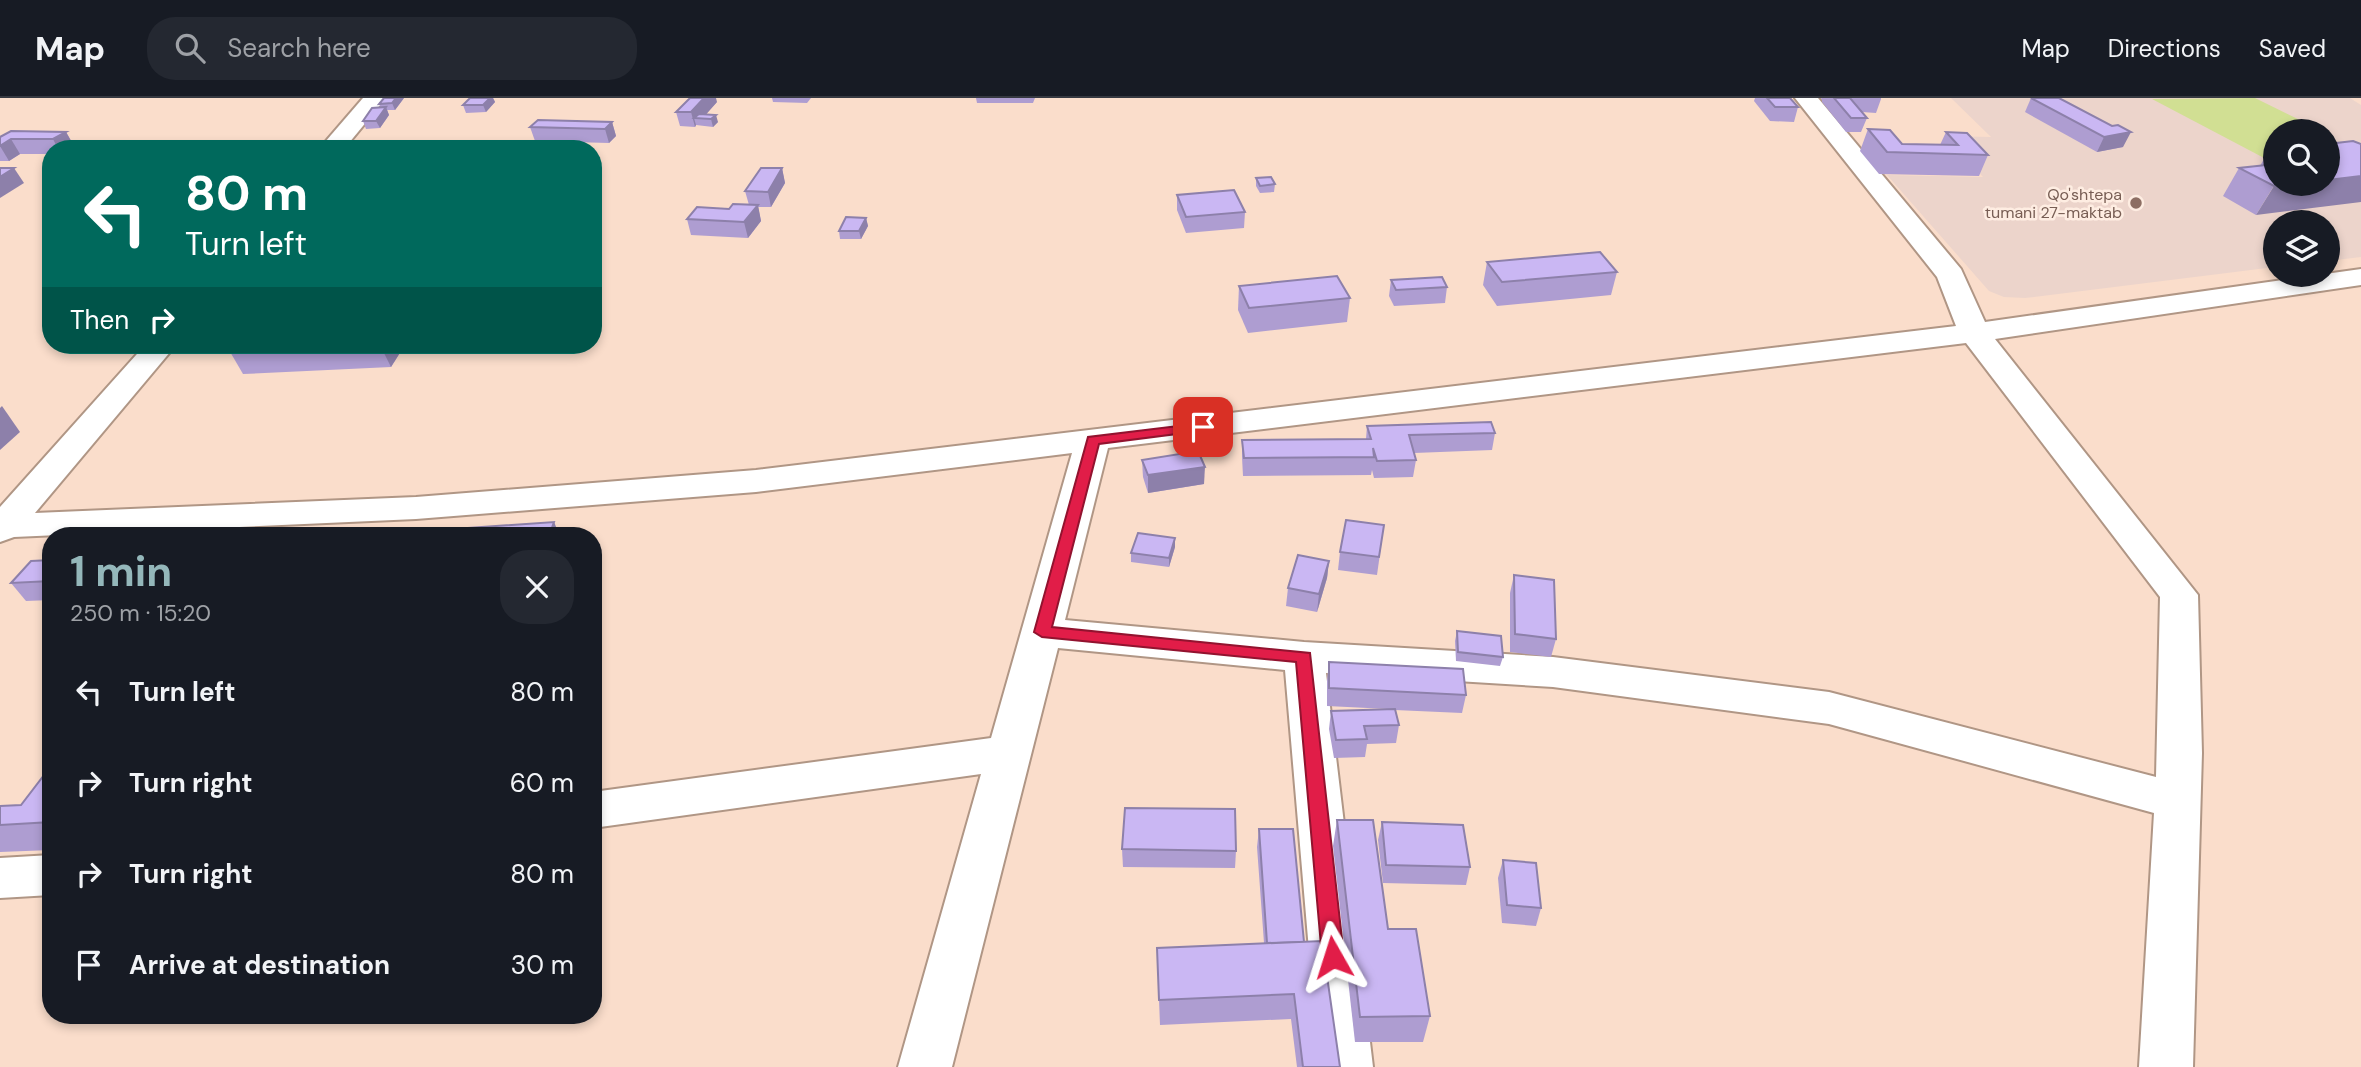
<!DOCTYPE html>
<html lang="en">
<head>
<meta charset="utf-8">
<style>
  :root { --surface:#171b24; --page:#242831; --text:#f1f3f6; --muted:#9ea1a6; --line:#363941; --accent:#94b7ba }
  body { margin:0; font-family:"DM Sans",sans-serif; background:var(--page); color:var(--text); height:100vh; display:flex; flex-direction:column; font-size:26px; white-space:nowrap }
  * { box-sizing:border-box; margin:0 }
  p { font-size:23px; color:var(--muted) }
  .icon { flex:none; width:38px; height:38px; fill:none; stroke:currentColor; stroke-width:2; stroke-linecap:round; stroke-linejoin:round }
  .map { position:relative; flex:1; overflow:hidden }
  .panel { position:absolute; left:42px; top:429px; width:560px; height:497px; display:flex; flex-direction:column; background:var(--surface); border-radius:28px; box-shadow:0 4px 10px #0003 }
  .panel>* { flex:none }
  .hud { position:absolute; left:42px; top:42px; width:560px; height:214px; border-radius:28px; box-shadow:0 4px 10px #0003; background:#00695c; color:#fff; overflow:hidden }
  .controls { position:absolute; left:2263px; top:21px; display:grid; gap:14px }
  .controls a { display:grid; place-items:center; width:77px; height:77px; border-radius:50%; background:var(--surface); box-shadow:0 4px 10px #0003; font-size:35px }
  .pin { position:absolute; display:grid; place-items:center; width:60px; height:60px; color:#fff; margin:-30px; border-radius:14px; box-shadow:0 4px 10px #0006 }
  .me { position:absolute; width:77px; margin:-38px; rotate:354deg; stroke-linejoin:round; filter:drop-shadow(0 0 5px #0008) }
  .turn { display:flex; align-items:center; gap:24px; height:147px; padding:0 28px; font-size:32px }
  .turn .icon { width:91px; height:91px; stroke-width:2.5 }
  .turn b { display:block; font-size:49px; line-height:60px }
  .then { display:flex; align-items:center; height:66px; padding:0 28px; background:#0003; gap:14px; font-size:26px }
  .round { display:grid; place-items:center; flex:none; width:74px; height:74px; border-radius:28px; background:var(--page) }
  .summary { display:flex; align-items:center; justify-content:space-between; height:119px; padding:0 28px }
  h1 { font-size:42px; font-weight:700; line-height:52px; color:var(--accent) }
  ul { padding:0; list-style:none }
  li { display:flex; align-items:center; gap:21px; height:91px; padding:0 28px }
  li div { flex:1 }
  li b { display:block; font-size:26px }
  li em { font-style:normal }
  header { display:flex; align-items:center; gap:42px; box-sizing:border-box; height:98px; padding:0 35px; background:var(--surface); border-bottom:2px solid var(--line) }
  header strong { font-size:33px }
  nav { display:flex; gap:38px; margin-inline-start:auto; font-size:24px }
  .search { width:490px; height:63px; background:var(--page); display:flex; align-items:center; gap:18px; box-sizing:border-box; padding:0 24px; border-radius:28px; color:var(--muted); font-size:26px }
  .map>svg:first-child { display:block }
</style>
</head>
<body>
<header>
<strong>Map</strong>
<div class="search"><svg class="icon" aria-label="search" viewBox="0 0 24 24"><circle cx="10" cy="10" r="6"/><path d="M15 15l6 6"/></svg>Search here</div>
<nav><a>Map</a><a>Directions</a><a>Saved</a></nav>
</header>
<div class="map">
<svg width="2361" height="969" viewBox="0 0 2361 969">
  <rect width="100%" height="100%" fill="#faddcb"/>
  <path fill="#ecd4cb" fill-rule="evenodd" d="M 1951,0 L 2350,0 L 2361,7 L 2361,159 L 2328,163 L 2328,124 L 2275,124 L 2275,169 L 2025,200 L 2004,199 L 1989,193 L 1887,77 L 1983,79 L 1944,38 L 1991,39 ZM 2275,33 L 2328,33 L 2328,86 L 2275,86 Z"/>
  <polygon fill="#d1df93" points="2255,0 2322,33 2275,33 2275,61 2266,61 2152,1"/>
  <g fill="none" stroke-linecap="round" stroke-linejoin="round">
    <defs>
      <g id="minor">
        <polygon points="363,0 386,0 344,51 319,51"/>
        <path d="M 1795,0 L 1818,0 L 1961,171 L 1985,224 L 2361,171 L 2361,187 L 1995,241 L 2198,497 L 2202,655 L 2193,969 L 2139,969 L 2154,715 L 1829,626 L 1553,589 L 1326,575 L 1373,969 L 1319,969 L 1285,572 L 1058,550 L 952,969 L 898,969 L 981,676 L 593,730 L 593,694 L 991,640 L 1072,355 L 756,394 L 416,421 L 14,439 L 0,444 L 0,409 L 145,247 L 176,247 L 35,415 L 416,399 L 756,372 L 1956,228 L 1937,179 ZM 1966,245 L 2160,499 L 2156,679 L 1829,594 L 1553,559 L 1304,544 L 1065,522 L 1108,350 Z"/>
        <polygon points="51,757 51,797 0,800 0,760"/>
      </g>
    </defs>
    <use href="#minor" stroke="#b09685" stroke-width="4"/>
    <use href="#minor" fill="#fff" fill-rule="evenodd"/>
  </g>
  <g fill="#ae9dd1">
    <polygon points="404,0 395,12 387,12 389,17 380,30 366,31 363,23 381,10 379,6"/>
    <polygon points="470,0 493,0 495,4 486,14 466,15 463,7"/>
    <polygon points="772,0 811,0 807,5 773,4"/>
    <polygon points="976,0 1035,0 1033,5 977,5"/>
    <polygon points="1755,0 1790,0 1798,9 1794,24 1770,23 1754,3"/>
    <polygon points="1821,0 1881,0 1881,1 1876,15 1862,14 1867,20 1861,34 1846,34 1822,4 1822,2"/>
    <polygon points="2031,0 2112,28 2123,49 2097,54 2025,14"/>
    <polygon points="717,4 706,16 718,24 713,29 696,27 695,29 680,28 676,14"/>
    <polygon points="612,24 616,38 609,45 535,43 530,29"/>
    <polygon points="1868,31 1902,46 1940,47 1946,34 1988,57 1979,78 1879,76 1860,53"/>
    <polygon points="66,34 74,48 70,51 51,51 51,56 20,56 9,63 0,63 0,39"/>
    <polygon points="2275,51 2275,86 2256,117 2223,98 2239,70 2260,68 2269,52"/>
    <polygon points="782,70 785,85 771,109 758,109 761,123 748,140 691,137 687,121 749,107 745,93"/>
    <polygon points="1256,80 1275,86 1274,94 1260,95 1256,88"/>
    <polygon points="1177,97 1245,114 1244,130 1186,135 1177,112"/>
    <polygon points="866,120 868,128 861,141 840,141 839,133"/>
    <polygon points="1487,164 1617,174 1611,197 1497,208 1483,187"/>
    <polygon points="1391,182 1447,189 1445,205 1394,208 1389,198"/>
    <polygon points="1239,188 1350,200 1347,224 1248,235 1238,212"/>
    <polygon points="233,247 402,247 403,250 391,269 243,276 229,252"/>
    <polygon points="1367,328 1495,335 1492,352 1414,355 1416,362 1413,379 1374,380 1372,372 1371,377 1243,378 1242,359 1242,342 1366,341"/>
    <polygon points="1142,362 1204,386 1148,395 1143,379"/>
    <polygon points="1384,427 1377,477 1338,472 1340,454"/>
    <polygon points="1175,440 1175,449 1169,469 1131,464 1131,455"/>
    <polygon points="51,462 51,502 26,503 11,485"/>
    <polygon points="1329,463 1327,480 1317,514 1286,508 1288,490"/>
    <polygon points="1514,477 1556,541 1551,559 1510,554 1510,495"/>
    <polygon points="1457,533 1503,559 1500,568 1456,563 1455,543"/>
    <polygon points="1329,564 1466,597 1462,615 1395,612 1399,627 1396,645 1367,646 1365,659 1334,660 1329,631 1331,613 1388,611 1327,608 1327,583"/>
    <polygon points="51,668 51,752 0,754 0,708 21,707"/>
    <polygon points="1337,722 1430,918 1423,944 1355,944 1333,748"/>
    <polygon points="1382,724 1470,769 1466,787 1383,785 1378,742"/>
    <polygon points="1259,731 1304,844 1340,969 1297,969 1291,921 1160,927 1157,850 1264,845 1257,749"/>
    <polygon points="1122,751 1236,753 1235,770 1123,769"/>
    <polygon points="1503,762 1541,810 1536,828 1502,825 1498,780"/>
  </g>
  <g fill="#8d80aa">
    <polygon points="396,0 404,0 395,12 392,5"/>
    <polygon points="490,0 493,0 495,4 486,14 483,7"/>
    <polygon points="704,0 716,0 717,4 702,21 694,20 696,27 695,29 691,14"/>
    <polygon points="386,9 389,17 380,30 376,23"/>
    <polygon points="716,17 718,24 713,29 711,21"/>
    <polygon points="612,24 616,38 609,45 605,31"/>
    <polygon points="66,34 74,48 70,51 58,51 53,41"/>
    <polygon points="2131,34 2123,49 2097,54 2104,39"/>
    <polygon points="11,41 20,56 9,63 0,48"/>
    <polygon points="14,70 24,85 0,100 0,79"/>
    <polygon points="782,70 785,85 771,109 768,94"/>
    <polygon points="2361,78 2361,104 2256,117 2274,88 2292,86 2328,86 2328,82"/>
    <polygon points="758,107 761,123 748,140 744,124"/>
    <polygon points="866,120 868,128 861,141 859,133"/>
    <polygon points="380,247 402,247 403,250 391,269"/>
    <polygon points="2,308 20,334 0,352 0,310"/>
    <polygon points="1205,369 1204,386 1148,395 1148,377"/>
    <polygon points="554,424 560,438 549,438"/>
    <polygon points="1175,440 1175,449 1169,469 1169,460"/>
    <polygon points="1329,463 1327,480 1317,514 1319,496"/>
  </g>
  <g fill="#cab7f3" stroke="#8d80aa" stroke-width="2">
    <polygon points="384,0 396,0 392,5 379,6"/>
    <polygon points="470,0 490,0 483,7 463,7"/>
    <polygon points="690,0 704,0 691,14 676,14"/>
    <polygon points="1767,0 1790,0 1798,9 1775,9"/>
    <polygon points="1834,0 1850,0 1867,20 1851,20"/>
    <polygon points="2031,0 2059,0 2112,28 2118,27 2131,34 2104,39"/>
    <polygon points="386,9 376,23 363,23 372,10"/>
    <polygon points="699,16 716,17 711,21 694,20"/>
    <polygon points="538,22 612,24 605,31 530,29"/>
    <polygon points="1868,31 1890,32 1902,46 1958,47 1946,34 1967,35 1988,57 1887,54"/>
    <polygon points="11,33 66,34 53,41 11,41 0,48 0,39"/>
    <polygon points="2353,43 2361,46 2361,78 2328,82 2328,46"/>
    <polygon points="2275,66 2275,86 2292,86 2274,88 2239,70"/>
    <polygon points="0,70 14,70 0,79"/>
    <polygon points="761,70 782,70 768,94 745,93"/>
    <polygon points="1271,79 1275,86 1260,88 1256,80"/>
    <polygon points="1234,92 1245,114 1186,119 1177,97"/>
    <polygon points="733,106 758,107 744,124 687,121 697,109 729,111"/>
    <polygon points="846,119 866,120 859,133 839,133"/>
    <polygon points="1600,154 1617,174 1502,184 1487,164"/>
    <polygon points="1337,178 1350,200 1249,210 1239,188"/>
    <polygon points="1442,179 1447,189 1396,192 1391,182"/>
    <polygon points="233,247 328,247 229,252"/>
    <polygon points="1491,324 1495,335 1409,337 1416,362 1377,363 1373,350 1374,359 1244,360 1242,342 1371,341 1367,328"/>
    <polygon points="1198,353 1205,369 1148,377 1142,362"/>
    <polygon points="1346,422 1384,427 1379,459 1340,454"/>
    <polygon points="554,424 549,438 355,438"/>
    <polygon points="1138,435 1175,440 1169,460 1131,455"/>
    <polygon points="1298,457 1329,463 1319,496 1288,490"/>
    <polygon points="51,462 51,483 11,485 31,463"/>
    <polygon points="1514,477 1554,482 1556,541 1515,536"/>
    <polygon points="1457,533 1501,538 1503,559 1458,554"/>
    <polygon points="1329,564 1463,571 1466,597 1329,590"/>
    <polygon points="1395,611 1399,627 1364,628 1367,641 1336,642 1331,613"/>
    <polygon points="51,668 51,724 0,727 0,708 21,707"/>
    <polygon points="1125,710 1235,711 1236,753 1122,751"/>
    <polygon points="1337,722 1373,722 1388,831 1416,831 1430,918 1360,919"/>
    <polygon points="1382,724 1463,727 1470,769 1386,767"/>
    <polygon points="1259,731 1293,731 1304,844 1267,845"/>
    <polygon points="1503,762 1536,765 1541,810 1507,807"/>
    <polygon points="1322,843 1340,969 1303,969 1294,896 1159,902 1157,850"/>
  </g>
  <polygon fill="#e11d48" stroke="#92132f" stroke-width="2" points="1203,325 1210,329 1208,332 1099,346 1052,529 1310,555 1344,859 1340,866 1333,869 1326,866 1322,859 1296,564 1042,539 1034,534 1088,339"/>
  <circle fill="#8d6e63" stroke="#feede2" stroke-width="2.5" cx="2136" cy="105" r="7"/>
  <g text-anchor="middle" stroke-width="5" stroke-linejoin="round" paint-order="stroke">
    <g font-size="16" fill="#785e54" stroke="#feede2" text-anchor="end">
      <text x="2122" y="102">Qo'shtepa<tspan x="2122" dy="18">tumani 27-maktab</tspan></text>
    </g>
  </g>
</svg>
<div class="controls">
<a><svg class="icon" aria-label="search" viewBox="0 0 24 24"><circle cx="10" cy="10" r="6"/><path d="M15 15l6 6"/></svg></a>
<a><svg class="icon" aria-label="layers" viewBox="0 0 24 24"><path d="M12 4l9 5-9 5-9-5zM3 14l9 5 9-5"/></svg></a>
</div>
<div class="pin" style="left:1203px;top:329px;background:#d93025"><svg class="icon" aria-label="arrive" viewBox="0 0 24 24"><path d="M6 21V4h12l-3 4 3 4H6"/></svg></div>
<svg class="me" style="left:1333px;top:859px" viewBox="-20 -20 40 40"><path d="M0-17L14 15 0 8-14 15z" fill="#e11d48" stroke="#fff" stroke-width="4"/></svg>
<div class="hud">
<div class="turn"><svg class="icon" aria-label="left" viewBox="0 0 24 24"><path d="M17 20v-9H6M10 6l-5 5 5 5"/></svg><div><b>80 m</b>Turn left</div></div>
<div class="then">Then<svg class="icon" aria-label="right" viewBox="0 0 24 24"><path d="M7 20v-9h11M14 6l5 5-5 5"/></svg></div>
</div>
<section class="panel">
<div class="summary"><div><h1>1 min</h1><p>250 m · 15:20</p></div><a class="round"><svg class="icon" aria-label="close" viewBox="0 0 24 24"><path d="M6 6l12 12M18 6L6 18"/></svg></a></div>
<ul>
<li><svg class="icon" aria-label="left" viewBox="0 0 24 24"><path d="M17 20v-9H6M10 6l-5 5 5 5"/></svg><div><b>Turn left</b></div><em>80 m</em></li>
<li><svg class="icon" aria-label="right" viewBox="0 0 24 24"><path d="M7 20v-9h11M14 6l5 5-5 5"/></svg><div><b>Turn right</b></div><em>60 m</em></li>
<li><svg class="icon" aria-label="right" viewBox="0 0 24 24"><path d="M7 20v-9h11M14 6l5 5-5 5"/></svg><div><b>Turn right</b></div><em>80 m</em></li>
<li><svg class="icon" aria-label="arrive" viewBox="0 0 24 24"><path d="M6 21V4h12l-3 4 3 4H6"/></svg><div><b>Arrive at destination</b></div><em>30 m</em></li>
</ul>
</section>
</div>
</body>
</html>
